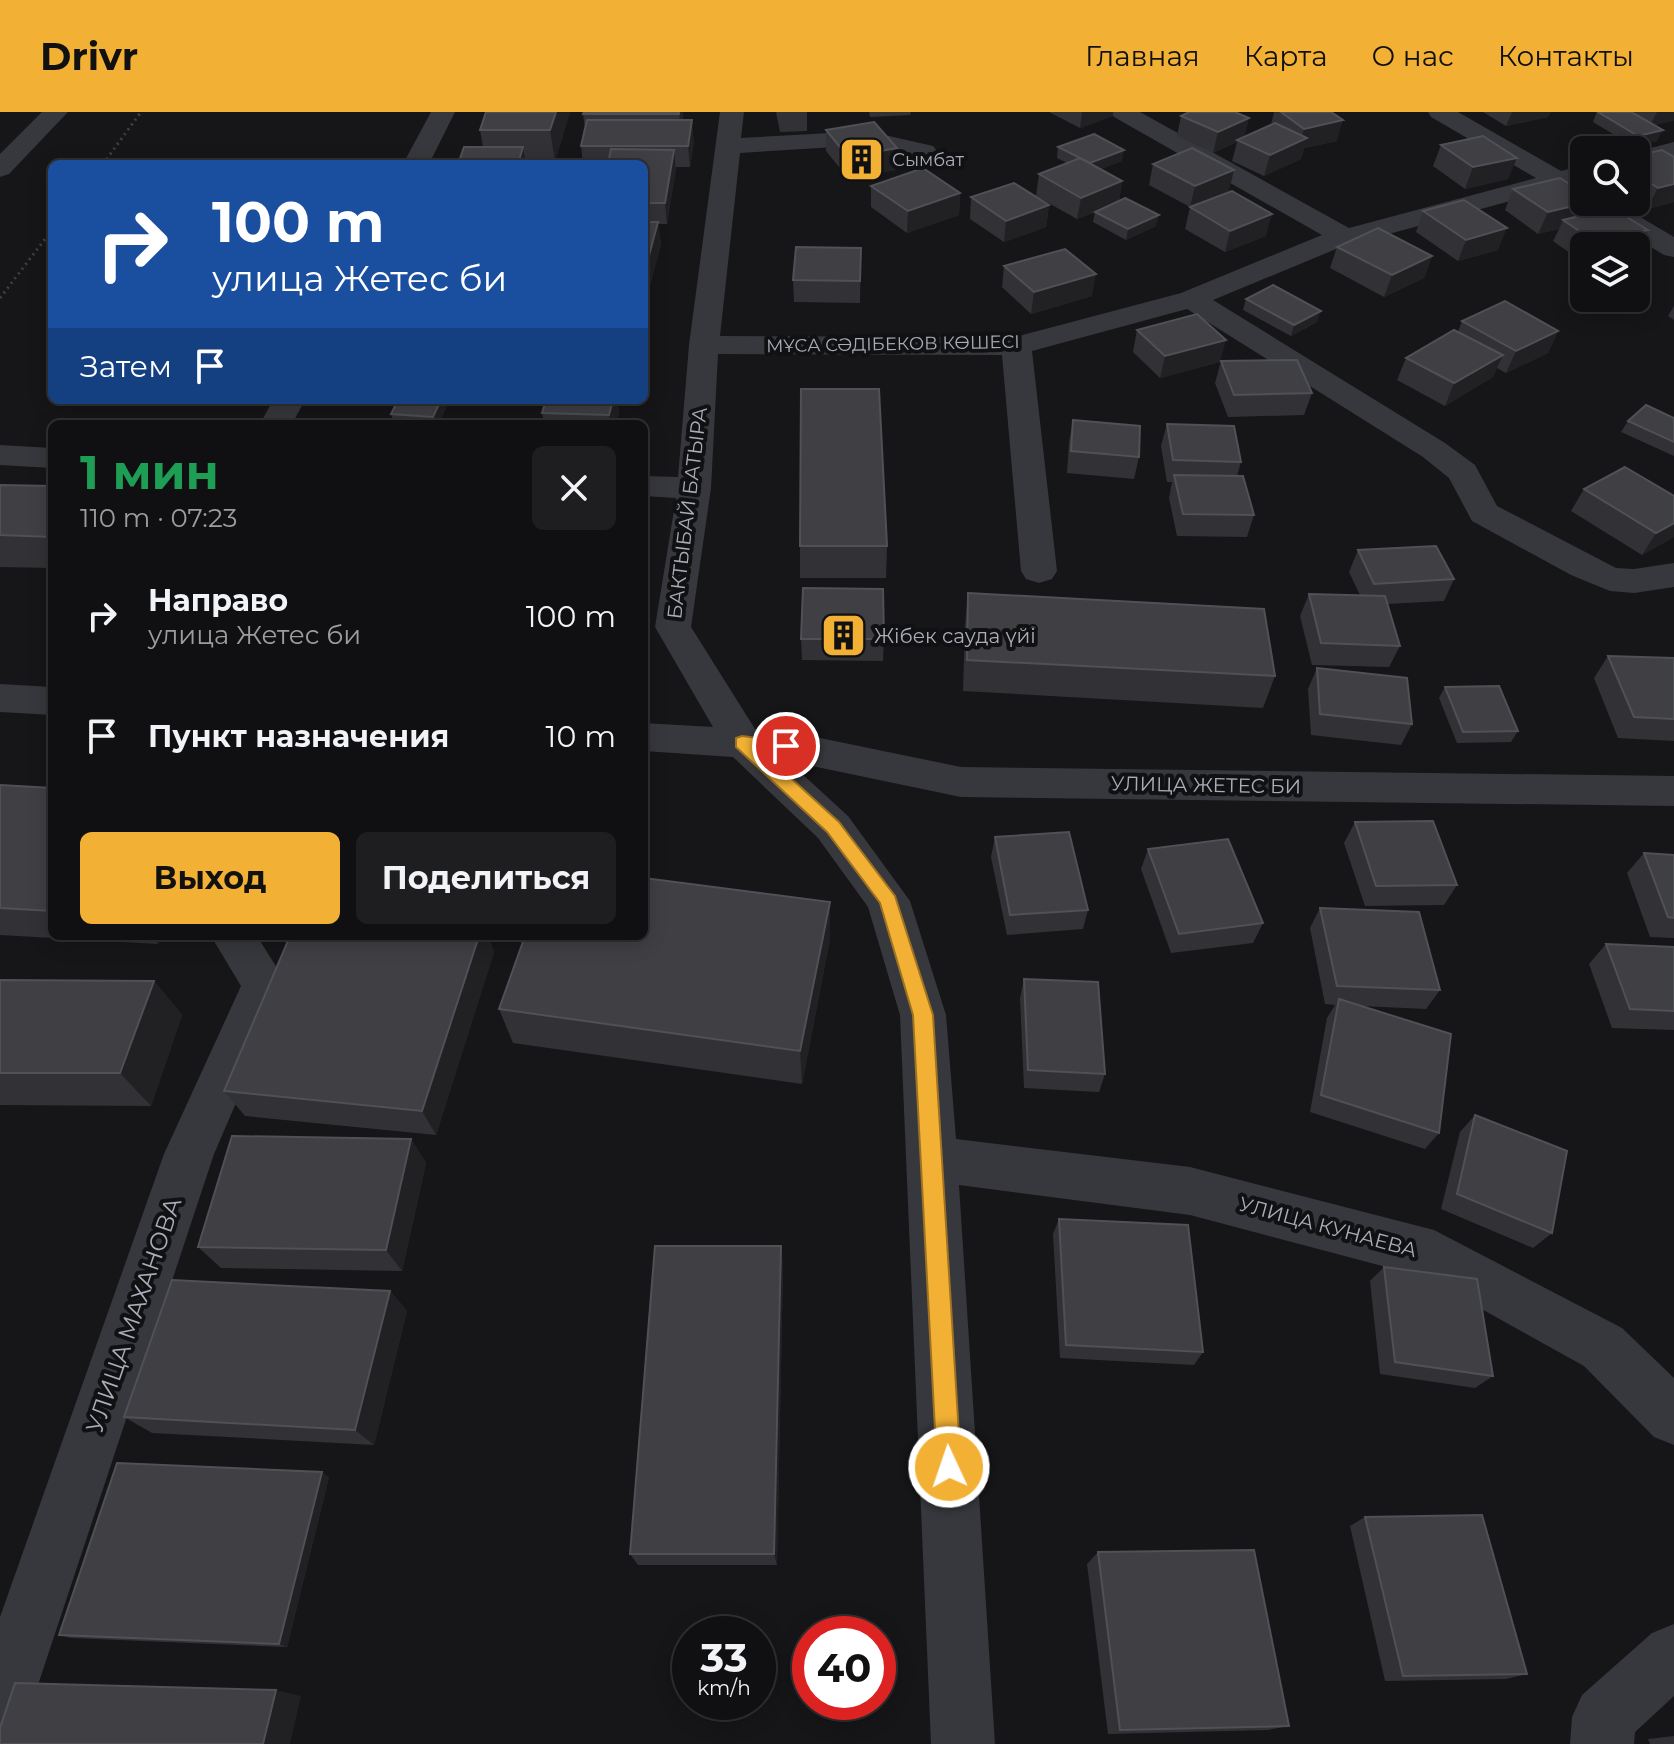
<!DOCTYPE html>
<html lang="ru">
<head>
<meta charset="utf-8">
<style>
  :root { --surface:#101012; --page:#1e1e20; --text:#f1f3f6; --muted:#9c9d9f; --line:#303032; --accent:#f2b134 }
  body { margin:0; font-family:Montserrat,sans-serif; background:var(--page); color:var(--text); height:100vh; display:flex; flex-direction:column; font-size:30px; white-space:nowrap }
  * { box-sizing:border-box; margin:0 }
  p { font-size:26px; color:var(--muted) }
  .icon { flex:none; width:44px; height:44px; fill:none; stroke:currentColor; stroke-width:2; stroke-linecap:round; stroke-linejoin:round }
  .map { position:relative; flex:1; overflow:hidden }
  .details { position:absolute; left:48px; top:308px; width:600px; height:520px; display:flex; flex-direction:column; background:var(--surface); border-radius:12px; box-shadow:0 4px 20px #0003,0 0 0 2px var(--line) }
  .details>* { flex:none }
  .guide { position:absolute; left:48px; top:48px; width:600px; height:244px; border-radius:12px; box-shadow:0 4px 20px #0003,0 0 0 2px var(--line); background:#1a4fa0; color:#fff; overflow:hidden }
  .buttons { position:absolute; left:1570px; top:24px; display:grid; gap:16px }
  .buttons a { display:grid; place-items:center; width:80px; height:80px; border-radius:12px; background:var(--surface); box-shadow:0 4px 20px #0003,0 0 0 2px var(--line); font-size:40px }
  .speed { position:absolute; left:672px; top:1504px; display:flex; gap:16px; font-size:40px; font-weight:700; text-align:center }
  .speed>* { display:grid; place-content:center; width:104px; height:104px; border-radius:50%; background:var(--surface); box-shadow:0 4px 20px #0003,0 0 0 2px var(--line); line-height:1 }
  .speed small { font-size:20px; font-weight:400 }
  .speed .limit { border:12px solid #d22; background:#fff; color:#111 }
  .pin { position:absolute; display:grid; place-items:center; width:68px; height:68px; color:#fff; margin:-34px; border:4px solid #fff; border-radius:50%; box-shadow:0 2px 8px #0007 }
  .me { position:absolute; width:88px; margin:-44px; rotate:357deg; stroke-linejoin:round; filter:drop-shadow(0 0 6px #0008) }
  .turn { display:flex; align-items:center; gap:28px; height:168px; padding:0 32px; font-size:36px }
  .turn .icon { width:104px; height:104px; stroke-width:2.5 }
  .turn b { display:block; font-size:56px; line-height:68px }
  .then { display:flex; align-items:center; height:76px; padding:0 32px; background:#0003; gap:16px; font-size:30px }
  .round { display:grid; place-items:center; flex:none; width:84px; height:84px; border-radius:12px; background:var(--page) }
  .overview { display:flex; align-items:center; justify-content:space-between; height:136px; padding:0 32px }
  h1 { font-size:48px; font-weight:700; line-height:60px; color:#1e9e55 }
  .primary-button { display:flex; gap:16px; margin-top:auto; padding:16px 32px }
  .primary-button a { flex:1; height:92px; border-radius:12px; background:var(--accent); color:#111; font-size:32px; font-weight:700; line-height:92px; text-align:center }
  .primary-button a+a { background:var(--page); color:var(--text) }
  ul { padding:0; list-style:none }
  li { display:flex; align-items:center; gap:24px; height:120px; padding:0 32px }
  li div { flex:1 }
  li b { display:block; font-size:30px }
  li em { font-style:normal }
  header { display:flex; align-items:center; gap:48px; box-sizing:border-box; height:112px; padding:0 40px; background:var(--accent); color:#111 }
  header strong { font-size:38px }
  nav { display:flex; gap:44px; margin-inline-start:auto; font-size:28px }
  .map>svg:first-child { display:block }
</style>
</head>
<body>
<header>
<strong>Drivr</strong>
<nav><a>Главная</a><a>Карта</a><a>О нас</a><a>Контакты</a></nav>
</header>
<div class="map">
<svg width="1674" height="1632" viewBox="0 0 1674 1632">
  <rect width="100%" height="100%" fill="#161618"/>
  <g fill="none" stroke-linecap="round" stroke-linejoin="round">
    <g stroke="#3d3f44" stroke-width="3" stroke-dasharray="2 4" stroke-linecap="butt">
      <polyline points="103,52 141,0"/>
      <polyline points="0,186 52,118"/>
    </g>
    <g fill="#37383d" fill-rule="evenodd">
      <polygon points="42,0 68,0 9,62 0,65 0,42"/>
      <polygon points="431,0 455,0 429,52 403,52"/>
      <polygon points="720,0 744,0 741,26 867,19 933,34 937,39 933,44 924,47 867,33 740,41 720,224 1015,225 1181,181 1322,123 1114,5 1111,0 1140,0 1349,116 1536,66 1431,5 1428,0 1458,0 1561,59 1584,53 1584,69 1580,70 1583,75 1579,81 1570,83 1555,77 1341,135 1213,188 1445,331 1475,353 1497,394 1616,456 1634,457 1674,451 1674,475 1634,481 1610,479 1571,463 1472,409 1449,366 1423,345 1187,197 1032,239 1057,459 1052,467 1039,471 1026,467 1021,459 1002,243 718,242 711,376 691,515 755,617 786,619 961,655 1674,664 1674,694 961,685 788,649 848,704 910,789 946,903 956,1027 1190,1055 1434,1118 1622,1216 1674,1266 1674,1333 1654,1325 1584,1254 1424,1165 1190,1103 959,1073 995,1632 931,1632 900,903 868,795 818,726 733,645 644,639 644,611 713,615 655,515 676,386 644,384 644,364 678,365 689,233"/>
      <polygon points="1674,30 1674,46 1636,56 1636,40"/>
      <polygon points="1584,88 1615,90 1674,125 1674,145 1664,143 1587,96"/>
      <polygon points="273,288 305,288 292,312 260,312"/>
      <polygon points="0,333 52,336 52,356 0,353"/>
      <polygon points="0,572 52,575 52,603 0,600"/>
      <polygon points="211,824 257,824 287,872 214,1042 31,1594 22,1616 0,1625 0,1505 164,1042 241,874"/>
      <polygon points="1674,1512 1674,1584 1635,1620 1634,1632 1570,1632 1572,1605 1582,1583 1652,1521"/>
    </g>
  </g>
  <g fill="#323236">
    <polygon points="486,0 570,0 555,49 525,49 526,52 458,52 483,35 480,18"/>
    <polygon points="683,0 683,8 694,29 690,55 676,55 667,112 658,112 661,132 650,173 644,173 644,52 583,52 581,34 585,16 583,2"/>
    <polygon points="776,0 807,0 807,19 780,20"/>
    <polygon points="869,0 911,0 910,3 870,5"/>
    <polygon points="1049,0 1113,0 1113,4 1080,16"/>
    <polygon points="1274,0 1331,0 1337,29 1304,36 1301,47 1264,64 1232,49 1237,30 1213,41 1177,24 1181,4 1244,25 1271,13"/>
    <polygon points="1483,0 1551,0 1548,5 1506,14"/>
    <polygon points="1597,0 1674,0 1655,14 1657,29 1633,34 1593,10"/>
    <polygon points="826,18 896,58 848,66 826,39"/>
    <polygon points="1441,33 1508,67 1465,77 1433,54"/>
    <polygon points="1058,35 1122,49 1101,57 1122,69 1119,89 1156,114 1126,128 1093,110 1095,100 1077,107 1036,84 1039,62 1067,51 1057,46"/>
    <polygon points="1636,44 1674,45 1674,90 1647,97 1636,90"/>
    <polygon points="1153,52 1229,79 1190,95 1149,73"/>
    <polygon points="871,74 960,81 959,103 907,121 871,95"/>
    <polygon points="1513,77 1584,90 1595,90 1589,101 1648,118 1637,140 1636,134 1584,134 1584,151 1553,129 1559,117 1538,122 1505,98"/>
    <polygon points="971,85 1049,93 1046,115 1004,130 970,107"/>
    <polygon points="1190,95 1266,124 1225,140 1185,117"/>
    <polygon points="1423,99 1498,138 1458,149 1416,120"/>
    <polygon points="1337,135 1432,144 1424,166 1384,185 1330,156"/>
    <polygon points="861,136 860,191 794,190 793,168"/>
    <polygon points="1004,154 1092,184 1031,202 1002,175"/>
    <polygon points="1246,187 1317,210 1291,224 1243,198"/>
    <polygon points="1674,194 1674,208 1668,204"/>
    <polygon points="1462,209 1558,219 1548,241 1506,261 1497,256 1493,265 1445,294 1397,268 1406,246 1458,220"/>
    <polygon points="1137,218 1220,250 1160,266 1133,240"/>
    <polygon points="1221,249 1312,281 1304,303 1228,305 1215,271"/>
    <polygon points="398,288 450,288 438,312 394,312 391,302"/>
    <polygon points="546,288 617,288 619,300 616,312 544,312 542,301"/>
    <polygon points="1674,306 1674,344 1621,320 1628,309"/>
    <polygon points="1073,308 1139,345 1134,367 1067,361 1069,330"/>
    <polygon points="1167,312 1241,350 1237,364 1254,403 1247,425 1177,424 1169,386 1172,370 1167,370 1161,334"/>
    <polygon points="0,373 52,374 52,456 0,455"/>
    <polygon points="1584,377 1674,384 1674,425 1642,443 1571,399"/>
    <polygon points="800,434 887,434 886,466 800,466"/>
    <polygon points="1358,438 1454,467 1444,489 1387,492 1400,534 1389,555 1312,553 1300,504 1309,482 1360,483 1349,460"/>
    <polygon points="968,481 1275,564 1263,596 963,579 965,513"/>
    <polygon points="801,527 884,527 883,549 802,548"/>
    <polygon points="1608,544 1674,546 1674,629 1618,626 1594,566"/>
    <polygon points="1317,556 1412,612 1401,633 1311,623 1308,577"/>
    <polygon points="1445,575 1518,619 1511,630 1457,631 1439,586"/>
    <polygon points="0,673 52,676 52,824 162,824 158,832 0,823"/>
    <polygon points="1355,710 1457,773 1444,793 1365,794 1344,731"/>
    <polygon points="995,725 1088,798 1083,817 1007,823 991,745"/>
    <polygon points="1148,737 1263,811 1253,831 1171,841 1141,757"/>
    <polygon points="1644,741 1674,743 1674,826 1650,825 1627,761"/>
    <polygon points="830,790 830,827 802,972 513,931 499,897"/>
    <polygon points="1320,796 1440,878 1426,897 1361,894 1439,1021 1425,1037 1310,1000 1327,906 1335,893 1325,892 1310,816"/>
    <polygon points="290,824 488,824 494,840 436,1023 245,1004 224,979"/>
    <polygon points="1606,832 1674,835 1674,918 1612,916 1589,852"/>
    <polygon points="1024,867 1105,962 1099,980 1024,976 1020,886"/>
    <polygon points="0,868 154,869 182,903 151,994 0,993"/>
    <polygon points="1475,1003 1552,1121 1533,1136 1441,1097 1460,1020"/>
    <polygon points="411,1027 426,1051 402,1159 221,1156 198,1135"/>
    <polygon points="1059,1107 1203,1240 1194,1253 1060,1246 1053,1122"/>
    <polygon points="781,1134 783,1155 777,1453 638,1453 630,1442"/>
    <polygon points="1384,1155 1493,1264 1475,1276 1380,1262 1370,1169"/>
    <polygon points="390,1179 407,1199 374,1333 152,1321 124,1305"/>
    <polygon points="329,1365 287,1535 71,1526 59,1523"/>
    <polygon points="1365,1405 1527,1562 1506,1567 1385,1569 1350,1414"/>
    <polygon points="1098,1440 1289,1614 1268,1618 1108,1622 1087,1452"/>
    <polygon points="1674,1624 1674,1632 1650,1632 1648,1627"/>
  </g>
  <g fill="#212124">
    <polygon points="556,0 570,0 555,49 550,18"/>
    <polygon points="679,0 683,0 683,4 681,23"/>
    <polygon points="1082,0 1113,0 1113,4 1080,16"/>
    <polygon points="1512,0 1551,0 1548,5 1506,14"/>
    <polygon points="1657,0 1674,0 1674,9 1650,14"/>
    <polygon points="1249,6 1244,27 1237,28 1237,30 1213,41 1218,20"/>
    <polygon points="692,8 694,29 690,55 688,34"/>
    <polygon points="1343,8 1337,29 1304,36 1301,47 1264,64 1270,43 1300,29 1304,17"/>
    <polygon points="1663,18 1657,29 1633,34 1638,24"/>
    <polygon points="523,35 526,52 518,52"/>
    <polygon points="897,36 896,58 848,66 848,45"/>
    <polygon points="674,38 676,59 667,112 665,91"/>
    <polygon points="1124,38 1122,49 1086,63 1088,52"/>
    <polygon points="1517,46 1508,67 1465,77 1473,55"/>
    <polygon points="1234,58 1229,79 1190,95 1195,74"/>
    <polygon points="1122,69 1119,90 1077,107 1081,86"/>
    <polygon points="1674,72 1674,90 1647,97 1658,76"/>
    <polygon points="960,81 959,103 907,121 908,99"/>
    <polygon points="1590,90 1595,90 1585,110 1563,108 1559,117 1538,122 1548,100"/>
    <polygon points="1049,93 1046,115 1004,130 1006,109"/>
    <polygon points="1272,102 1266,124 1225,140 1230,119"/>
    <polygon points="1159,103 1156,114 1126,128 1128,117"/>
    <polygon points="658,110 661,132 650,173 647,151"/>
    <polygon points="1507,116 1498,138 1458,149 1466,128"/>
    <polygon points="1648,118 1637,140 1636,140 1636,134 1596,134 1597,131"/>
    <polygon points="1432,144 1424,166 1384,185 1392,163"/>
    <polygon points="1096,162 1092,184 1031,202 1034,180"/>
    <polygon points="1321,199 1317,210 1291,224 1294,213"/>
    <polygon points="1558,219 1548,241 1506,261 1516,239"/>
    <polygon points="1226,228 1220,250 1160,266 1165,244"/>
    <polygon points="1503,243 1493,265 1445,294 1454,271"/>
    <polygon points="441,288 450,288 438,312 435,312 433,305"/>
    <polygon points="613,288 617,288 619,300 616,312 610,312 609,303"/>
    <polygon points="1674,411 1674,425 1642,443 1656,421"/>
    <polygon points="830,790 830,827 802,972 800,939"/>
    <polygon points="152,824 162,824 158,832"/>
    <polygon points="479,824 488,824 494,840 436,1023 422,999"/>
    <polygon points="154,869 182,903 151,994 120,961"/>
    <polygon points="411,1027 426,1051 402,1159 386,1138"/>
    <polygon points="781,1134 783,1155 777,1453 774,1442"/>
    <polygon points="390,1179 407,1199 374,1333 355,1318"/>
    <polygon points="322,1360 329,1365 287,1535 279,1532"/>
    <polygon points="276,1578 301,1584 290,1632 263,1632"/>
  </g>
  <g fill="#3f3f44" stroke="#4f5156" stroke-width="2">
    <polygon points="486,0 556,0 550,18 480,18"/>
    <polygon points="584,0 679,0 679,2 583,2"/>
    <polygon points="1189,0 1235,0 1249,6 1218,20 1181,4"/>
    <polygon points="1281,0 1331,0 1343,8 1304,17"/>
    <polygon points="1598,0 1631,0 1663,18 1638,24"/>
    <polygon points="587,8 692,8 688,34 581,34"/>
    <polygon points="874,10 897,36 848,45 826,18"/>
    <polygon points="1275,11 1307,26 1270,43 1237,28"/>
    <polygon points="1094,22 1124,38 1090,51 1058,35"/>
    <polygon points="1483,24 1517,46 1473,55 1441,33"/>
    <polygon points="464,35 523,35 518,52 458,52"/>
    <polygon points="1192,36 1234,58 1195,74 1153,52"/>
    <polygon points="611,37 674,38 665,91 644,91 644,52 608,52"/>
    <polygon points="1662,38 1674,45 1674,72 1658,76 1636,62 1636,44"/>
    <polygon points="1080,46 1122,69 1081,86 1039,62"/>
    <polygon points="923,56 960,81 908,99 871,74"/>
    <polygon points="1560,66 1584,81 1584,90 1590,90 1548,100 1513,77"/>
    <polygon points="1014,71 1049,93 1006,109 971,85"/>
    <polygon points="1232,79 1272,102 1230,119 1190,95"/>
    <polygon points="1125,86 1159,103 1128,117 1095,100"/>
    <polygon points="1464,88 1507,116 1466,128 1423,99"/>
    <polygon points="1612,96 1648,118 1597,131 1563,108"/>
    <polygon points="644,110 658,110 647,151 644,151"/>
    <polygon points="1378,116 1432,144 1392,163 1337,135"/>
    <polygon points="796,135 861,136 860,169 793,168"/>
    <polygon points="1065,137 1096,162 1034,180 1004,154"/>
    <polygon points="1273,173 1321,199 1294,213 1246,187"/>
    <polygon points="1505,189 1558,219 1516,239 1462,209"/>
    <polygon points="1197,202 1226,228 1165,244 1137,218"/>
    <polygon points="1454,218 1503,243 1454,271 1406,246"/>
    <polygon points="1297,248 1312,281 1234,283 1221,249"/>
    <polygon points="801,277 879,277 887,434 800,434"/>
    <polygon points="398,288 441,288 433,305 391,302"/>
    <polygon points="546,288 613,288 609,303 542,301"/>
    <polygon points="1646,293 1674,306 1674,330 1628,309"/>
    <polygon points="1073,308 1140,314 1139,345 1071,339"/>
    <polygon points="1167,312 1234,314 1241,350 1173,348"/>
    <polygon points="1625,355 1674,384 1674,411 1656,421 1584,377"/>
    <polygon points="1174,363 1243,364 1254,403 1183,402"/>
    <polygon points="0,373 52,374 52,425 0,423"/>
    <polygon points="1436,434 1454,467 1374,472 1358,438"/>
    <polygon points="803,476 883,477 884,527 801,527"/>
    <polygon points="968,481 1264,497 1275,564 967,548"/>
    <polygon points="1309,482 1385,484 1400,534 1321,531"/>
    <polygon points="1608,544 1674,546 1674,607 1634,605"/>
    <polygon points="1317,556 1407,566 1412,612 1320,602"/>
    <polygon points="1499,574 1518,619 1463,620 1445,575"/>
    <polygon points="0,673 52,676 52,799 0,796"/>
    <polygon points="1433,709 1457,773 1376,774 1355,710"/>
    <polygon points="1069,720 1088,798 1010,803 995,725"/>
    <polygon points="1228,727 1263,811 1179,822 1148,737"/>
    <polygon points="1644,741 1674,743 1674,806 1668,805"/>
    <polygon points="644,766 830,790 800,939 499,897 525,824 644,824"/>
    <polygon points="1320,796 1419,800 1440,878 1337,874"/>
    <polygon points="290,824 479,824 422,999 224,979"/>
    <polygon points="1606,832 1674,835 1674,899 1630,897"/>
    <polygon points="1024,867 1098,870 1105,962 1028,958"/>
    <polygon points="0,868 154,869 120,961 0,961"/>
    <polygon points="1339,887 1451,922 1439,1021 1321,983"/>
    <polygon points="1475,1003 1567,1039 1552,1121 1457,1082"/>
    <polygon points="232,1024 411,1027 386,1138 198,1135"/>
    <polygon points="1059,1107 1188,1113 1203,1240 1066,1233"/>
    <polygon points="655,1134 781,1134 774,1442 630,1442"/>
    <polygon points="1384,1155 1477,1167 1493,1264 1395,1250"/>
    <polygon points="172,1168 390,1179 355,1318 124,1305"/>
    <polygon points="117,1351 322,1360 279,1532 59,1523"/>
    <polygon points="1482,1403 1527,1562 1403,1564 1365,1405"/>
    <polygon points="1254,1438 1289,1614 1120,1618 1098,1440"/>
    <polygon points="15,1571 276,1578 263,1632 0,1632 0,1616"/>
  </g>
  <polygon fill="#f2b134" stroke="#9d7322" stroke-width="2" points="742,624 792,630 792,638 760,638 839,710 895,784 933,903 961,1355 957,1363 949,1367 941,1363 937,1355 913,903 880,791 827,720 736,635 736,626"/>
  <defs>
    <symbol id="building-square" viewBox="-11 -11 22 22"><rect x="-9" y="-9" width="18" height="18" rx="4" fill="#f2b134" stroke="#111113"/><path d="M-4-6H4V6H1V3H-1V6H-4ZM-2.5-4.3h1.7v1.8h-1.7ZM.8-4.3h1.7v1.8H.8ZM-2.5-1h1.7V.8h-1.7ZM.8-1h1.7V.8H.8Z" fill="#111"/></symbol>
  </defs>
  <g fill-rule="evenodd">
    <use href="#building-square" x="836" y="22" width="51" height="51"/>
    <use href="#building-square" x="818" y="498" width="51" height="51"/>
  </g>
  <g text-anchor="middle" stroke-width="8" stroke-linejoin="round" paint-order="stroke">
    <g font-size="18" fill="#a8adb8" stroke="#111113" text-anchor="start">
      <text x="892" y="54">Сымбат</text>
    </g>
    <g font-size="18" fill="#a8adb8" stroke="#111113">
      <text transform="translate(893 232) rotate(-1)" y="6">МҰСА СӘДІБЕКОВ КӨШЕСІ</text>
    </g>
    <g font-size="20" fill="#a8adb8" stroke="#111113">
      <text transform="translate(687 401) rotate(-83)" y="7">БАКТЫБАЙ БАТЫРА</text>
      <text transform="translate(1206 673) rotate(1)" y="7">УЛИЦА ЖЕТЕС БИ</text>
      <text transform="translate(1328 1115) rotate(15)" y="7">УЛИЦА КУНАЕВА</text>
    </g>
    <g font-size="20" fill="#a8adb8" stroke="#111113" text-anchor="start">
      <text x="874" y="531">Жібек сауда үйі</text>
    </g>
    <g font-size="24" fill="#a8adb8" stroke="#111113">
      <text transform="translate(134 1203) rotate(-71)" y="8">УЛИЦА МАХАНОВА</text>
    </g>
  </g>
</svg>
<div class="buttons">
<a><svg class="icon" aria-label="search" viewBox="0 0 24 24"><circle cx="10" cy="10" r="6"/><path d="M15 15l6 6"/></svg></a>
<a><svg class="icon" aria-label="layers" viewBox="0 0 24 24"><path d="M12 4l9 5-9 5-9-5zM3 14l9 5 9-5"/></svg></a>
</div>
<div class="speed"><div>33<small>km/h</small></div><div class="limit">40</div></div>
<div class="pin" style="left:786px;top:634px;background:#d93025"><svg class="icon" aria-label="arrive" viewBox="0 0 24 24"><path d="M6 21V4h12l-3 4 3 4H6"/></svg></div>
<svg class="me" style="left:949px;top:1355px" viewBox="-20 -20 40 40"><circle r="17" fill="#f2b134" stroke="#fff" stroke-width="3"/><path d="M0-11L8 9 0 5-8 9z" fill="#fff"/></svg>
<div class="guide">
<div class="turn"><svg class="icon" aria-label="right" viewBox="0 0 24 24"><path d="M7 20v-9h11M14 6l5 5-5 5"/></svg><div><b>100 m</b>улица Жетес би</div></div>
<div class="then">Затем<svg class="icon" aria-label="arrive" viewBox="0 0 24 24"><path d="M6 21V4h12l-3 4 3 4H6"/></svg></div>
</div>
<section class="details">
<div class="overview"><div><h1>1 мин</h1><p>110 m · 07:23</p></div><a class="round"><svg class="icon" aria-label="close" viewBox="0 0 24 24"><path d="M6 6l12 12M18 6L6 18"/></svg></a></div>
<ul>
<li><svg class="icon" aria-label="right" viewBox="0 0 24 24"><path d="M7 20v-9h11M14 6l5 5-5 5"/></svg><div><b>Направо</b><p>улица Жетес би</p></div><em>100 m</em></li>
<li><svg class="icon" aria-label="arrive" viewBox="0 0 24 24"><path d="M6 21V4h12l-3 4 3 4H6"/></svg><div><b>Пункт назначения</b></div><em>10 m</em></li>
</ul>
<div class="primary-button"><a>Выход</a><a>Поделиться</a></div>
</section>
</div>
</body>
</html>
